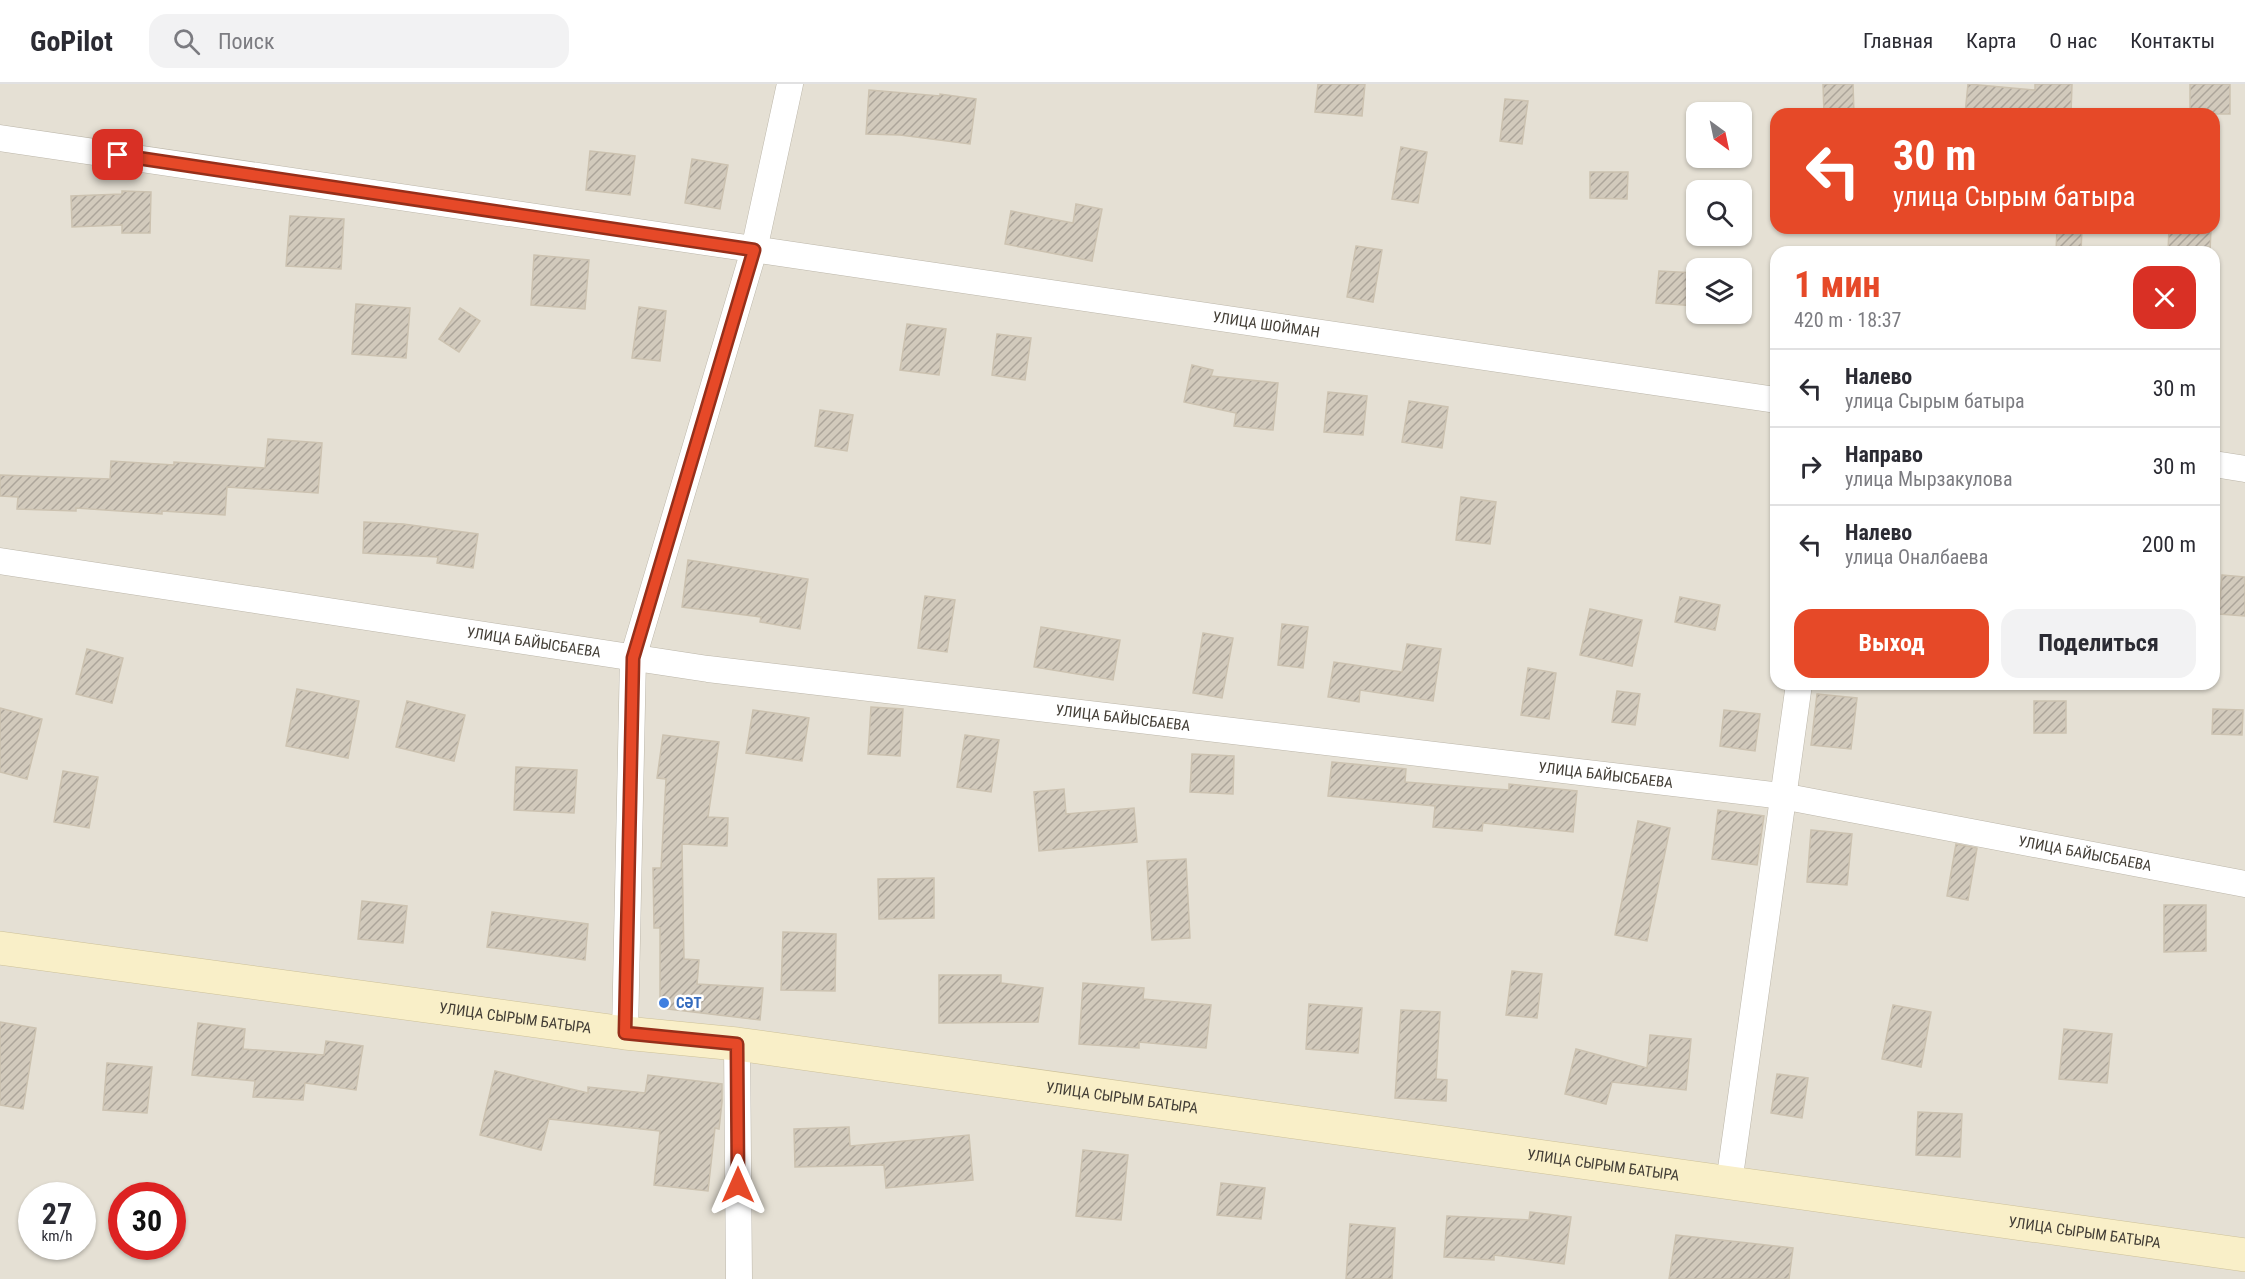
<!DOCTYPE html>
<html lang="ru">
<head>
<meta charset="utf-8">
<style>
  :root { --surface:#fff; --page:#f2f2f3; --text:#2b2b33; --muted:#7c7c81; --line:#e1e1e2; --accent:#e64928 }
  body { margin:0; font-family:"Roboto Condensed",sans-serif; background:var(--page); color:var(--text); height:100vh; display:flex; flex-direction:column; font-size:22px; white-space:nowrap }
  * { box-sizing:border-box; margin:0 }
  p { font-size:20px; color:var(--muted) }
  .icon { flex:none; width:33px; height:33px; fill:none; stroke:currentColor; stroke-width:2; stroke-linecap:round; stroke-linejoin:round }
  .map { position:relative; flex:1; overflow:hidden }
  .side { position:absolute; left:1770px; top:162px; width:450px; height:444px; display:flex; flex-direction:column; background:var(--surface); border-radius:18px; box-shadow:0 2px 4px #0004 }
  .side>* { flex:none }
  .hud { position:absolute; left:1770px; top:24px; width:450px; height:126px; border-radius:18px; box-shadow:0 2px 4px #0004; background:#e64928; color:#fff; overflow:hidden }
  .needle { width:39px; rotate:147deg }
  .fabs { position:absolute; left:1686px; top:18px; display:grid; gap:12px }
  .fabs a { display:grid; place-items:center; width:66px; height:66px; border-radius:12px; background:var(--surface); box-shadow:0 2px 4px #0004; font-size:30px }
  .speed { position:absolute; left:18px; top:1098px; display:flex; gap:12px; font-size:30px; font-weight:700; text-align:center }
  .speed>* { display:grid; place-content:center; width:78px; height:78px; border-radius:50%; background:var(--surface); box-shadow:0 2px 4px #0004; line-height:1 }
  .speed small { font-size:15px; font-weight:400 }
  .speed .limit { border:9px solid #d22; background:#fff; color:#111 }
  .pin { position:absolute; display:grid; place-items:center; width:51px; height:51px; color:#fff; margin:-26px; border-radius:12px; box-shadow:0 3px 9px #0006 }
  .me { position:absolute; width:66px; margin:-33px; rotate:0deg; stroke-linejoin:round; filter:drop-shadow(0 0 4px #0008) }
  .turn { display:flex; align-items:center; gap:21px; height:126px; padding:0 24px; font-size:27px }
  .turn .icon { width:78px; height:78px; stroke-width:2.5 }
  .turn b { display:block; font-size:42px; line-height:51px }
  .round { display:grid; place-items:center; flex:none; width:63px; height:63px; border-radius:18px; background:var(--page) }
  .summary { display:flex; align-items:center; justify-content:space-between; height:102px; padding:0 24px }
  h1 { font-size:36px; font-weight:700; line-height:45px; color:var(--accent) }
  .cta { display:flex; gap:12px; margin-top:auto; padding:12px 24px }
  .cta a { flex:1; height:69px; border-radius:18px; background:var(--accent); color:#fff; font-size:24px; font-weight:700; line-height:69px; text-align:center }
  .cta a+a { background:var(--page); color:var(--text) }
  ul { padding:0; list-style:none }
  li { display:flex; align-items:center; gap:18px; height:78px; padding:0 24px; border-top:2px solid var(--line) }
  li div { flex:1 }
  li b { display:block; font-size:22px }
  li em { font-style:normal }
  header { display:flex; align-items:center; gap:36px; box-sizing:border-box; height:84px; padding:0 30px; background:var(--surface); border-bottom:2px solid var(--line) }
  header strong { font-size:28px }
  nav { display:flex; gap:33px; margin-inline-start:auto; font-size:21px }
  .search { width:420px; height:54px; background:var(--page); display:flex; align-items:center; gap:15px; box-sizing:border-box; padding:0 21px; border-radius:18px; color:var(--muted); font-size:22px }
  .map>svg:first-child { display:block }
</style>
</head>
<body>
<header>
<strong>GoPilot</strong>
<div class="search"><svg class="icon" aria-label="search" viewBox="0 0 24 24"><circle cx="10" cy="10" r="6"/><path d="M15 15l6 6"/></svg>Поиск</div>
<nav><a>Главная</a><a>Карта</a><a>О нас</a><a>Контакты</a></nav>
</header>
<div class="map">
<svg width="2245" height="1195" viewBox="0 0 2245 1195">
  <defs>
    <pattern id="building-hatch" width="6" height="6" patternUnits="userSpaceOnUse" patternTransform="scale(1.5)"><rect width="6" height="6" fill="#d2cabc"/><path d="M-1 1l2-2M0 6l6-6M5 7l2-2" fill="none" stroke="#aca59a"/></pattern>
  </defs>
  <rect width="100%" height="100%" fill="#f1eee6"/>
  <path fill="#e5e0d4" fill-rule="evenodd" d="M 0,0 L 2245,0 L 2245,1195 L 0,1195 ZM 1696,28 L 1742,28 L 1742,74 L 1696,74 ZM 1776,30 L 2214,30 L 2214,144 L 1776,144 ZM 1696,106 L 1742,106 L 1742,152 L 1696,152 ZM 1776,168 L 2214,168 L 2214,600 L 1776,600 ZM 1696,184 L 1742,184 L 1742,230 L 1696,230 ZM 32,1112 L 82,1112 L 82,1162 L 32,1162 ZM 122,1112 L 172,1112 L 172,1162 L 122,1162 Z"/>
  <g fill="url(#building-hatch)" stroke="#ccc2b0" stroke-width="1.5">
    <polygon points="1318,0 1365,0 1362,32 1315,28"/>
    <polygon points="1823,0 1853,0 1854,30 1824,30"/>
    <polygon points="1968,0 2035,6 2035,0 2072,0 2071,30 1965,30"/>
    <rect x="2190" y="0" width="40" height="30"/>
    <polygon points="869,6 940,12 940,10 976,15 970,60 900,51 866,50"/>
    <polygon points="1505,15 1528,17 1522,60 1500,57"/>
    <polygon points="1401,63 1427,68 1418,119 1392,115"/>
    <polygon points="590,67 635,72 630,111 586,106"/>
    <polygon points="692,75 728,81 720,125 685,119"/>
    <polygon points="1590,88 1628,88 1627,115 1590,114"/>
    <polygon points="122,107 151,108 150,149 122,149 122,141 72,143 71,112 122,110"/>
    <polygon points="1076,120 1102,125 1092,177 1005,160 1011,127 1073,139"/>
    <polygon points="290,132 344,135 341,185 286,182"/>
    <polygon points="2057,144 2082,144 2081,168 2056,168"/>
    <polygon points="2169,144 2211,144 2210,168 2168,168"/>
    <polygon points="1356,162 1382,166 1373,218 1347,213"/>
    <polygon points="534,171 589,176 585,225 531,221"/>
    <polygon points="1659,187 1696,189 1696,222 1656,219"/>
    <polygon points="356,220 410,224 406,274 352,270"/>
    <polygon points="639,223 666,227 660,277 632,274"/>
    <polygon points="460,224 480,237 459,268 439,255"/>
    <polygon points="907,240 946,245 939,291 900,286"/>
    <polygon points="997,250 1031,254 1025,296 992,291"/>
    <polygon points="1192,281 1213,286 1211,292 1278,299 1273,346 1234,342 1236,329 1184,318"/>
    <polygon points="1328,308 1367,312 1363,351 1324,348"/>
    <polygon points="1409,317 1448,323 1442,364 1402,358"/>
    <polygon points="820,326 853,331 847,367 815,362"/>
    <polygon points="268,355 322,359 318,409 227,403 225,431 162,427 162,430 76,424 76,427 17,425 18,413 0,412 0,391 110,395 111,377 174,381 174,378 265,384"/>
    <polygon points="1461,413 1496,418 1490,460 1456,456"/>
    <polygon points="364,438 403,440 478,450 473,484 437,479 438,473 363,469"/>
    <polygon points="688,476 808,495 800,545 760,538 761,533 682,523"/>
    <polygon points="2222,491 2245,493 2245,532 2219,530"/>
    <polygon points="925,512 955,516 947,568 918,564"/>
    <polygon points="1680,513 1720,521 1715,546 1675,538"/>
    <polygon points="1590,525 1642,536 1632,582 1580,571"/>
    <polygon points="1282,540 1308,543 1303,584 1278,581"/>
    <polygon points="1041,543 1120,556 1113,596 1034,583"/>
    <polygon points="1203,549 1233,554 1222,614 1193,609"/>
    <polygon points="1407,560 1441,565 1433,617 1360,606 1359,618 1328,613 1334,578 1402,588"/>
    <polygon points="87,565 123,574 112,619 76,610"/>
    <polygon points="1528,584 1556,589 1549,635 1521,631"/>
    <polygon points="297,605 359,617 348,674 286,662"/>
    <polygon points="1617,607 1640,610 1635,641 1612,638"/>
    <polygon points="1817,610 1857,614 1851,665 1811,661"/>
    <polygon points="407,617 465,631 454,677 396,663"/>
    <rect x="2034" y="617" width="32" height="32"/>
    <polygon points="871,623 903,625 900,672 868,670"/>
    <polygon points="0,624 42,635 27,695 0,688"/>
    <polygon points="2213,625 2243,626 2242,651 2212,650"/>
    <polygon points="753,626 809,634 802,677 746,669"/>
    <polygon points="1724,626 1760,630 1755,667 1720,662"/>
    <polygon points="663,651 719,658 708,733 728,734 727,762 682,760 684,875 699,876 697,900 763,904 760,936 660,924 660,844 654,844 653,784 661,784 666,695 657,694"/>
    <polygon points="965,651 999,656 991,708 957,703"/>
    <polygon points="1192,670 1234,672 1233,710 1190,708"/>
    <polygon points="1332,678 1406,685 1405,698 1509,706 1509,700 1577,707 1573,748 1483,739 1482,747 1433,743 1435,722 1328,712"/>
    <polygon points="516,683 577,686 574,729 514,726"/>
    <polygon points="63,687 98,693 89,744 54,738"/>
    <polygon points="1064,705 1066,730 1134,724 1137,758 1039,767 1034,708"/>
    <polygon points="1718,726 1764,732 1757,781 1712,775"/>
    <polygon points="1638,737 1670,744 1647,857 1615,851"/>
    <polygon points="1811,746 1852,750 1847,801 1807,798"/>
    <polygon points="1956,760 1977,764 1968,816 1947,812"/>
    <polygon points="1186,775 1190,854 1152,856 1147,777"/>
    <polygon points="934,794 934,834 879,835 878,795"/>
    <polygon points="362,817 407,822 403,859 358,855"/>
    <polygon points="2164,821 2206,821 2206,867 2164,868"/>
    <polygon points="492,828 588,840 585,876 487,863"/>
    <polygon points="783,848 836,850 835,907 781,906"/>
    <polygon points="1512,887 1542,890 1537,934 1506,931"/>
    <polygon points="939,891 1001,891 1001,899 1043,904 1038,938 939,939"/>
    <polygon points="1083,899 1144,904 1143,915 1211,921 1206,964 1139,958 1139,964 1079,960"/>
    <polygon points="1309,920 1362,924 1358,969 1306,965"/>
    <polygon points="1893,921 1931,928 1921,983 1882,975"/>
    <polygon points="1401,926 1440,928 1436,995 1447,996 1446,1017 1395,1014"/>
    <polygon points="0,938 36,944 23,1025 0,1021"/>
    <polygon points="198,939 245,945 243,965 324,971 326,957 363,962 356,1006 305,999 303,1016 253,1013 255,997 192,991"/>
    <polygon points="2064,945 2112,950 2107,999 2059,995"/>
    <polygon points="1650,951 1691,955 1686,1006 1612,998 1606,1020 1565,1010 1576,965 1647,984"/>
    <polygon points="107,979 152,983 147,1029 103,1026"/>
    <polygon points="495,987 588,1009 588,1003 645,1009 648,991 722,1000 722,1018 719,1045 715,1044 708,1107 654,1101 660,1047 549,1035 541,1066 480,1051"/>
    <polygon points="1777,990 1808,994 1802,1034 1771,1029"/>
    <polygon points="1918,1028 1962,1030 1960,1073 1916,1071"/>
    <polygon points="849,1043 850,1062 969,1051 973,1096 886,1104 884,1081 795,1083 794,1045"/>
    <polygon points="1083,1066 1128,1071 1121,1136 1076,1132"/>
    <polygon points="1221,1099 1265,1104 1261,1135 1217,1131"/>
    <polygon points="1530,1128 1571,1133 1564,1180 1494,1171 1494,1176 1444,1173 1447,1132 1529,1136"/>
    <polygon points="1350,1140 1395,1144 1392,1195 1346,1195"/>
    <polygon points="1676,1151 1793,1164 1789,1195 1669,1195"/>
  </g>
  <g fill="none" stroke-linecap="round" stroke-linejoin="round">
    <defs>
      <g id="street">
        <path id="s1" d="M 0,54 L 1776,316"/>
        <polyline points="2214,380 2245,385"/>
        <path id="s2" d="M 0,477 L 708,585 L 1782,712 L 2245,800"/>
        <polyline points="625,949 633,574 754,166 790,0"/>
        <polyline points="737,960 739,1195"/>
        <polyline points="1729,1099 1799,600"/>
      </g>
      <g id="secondary">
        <path id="s3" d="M 0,864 L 625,949 L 737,960 L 2245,1171"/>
      </g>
    </defs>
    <use href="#street" stroke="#bcb6a9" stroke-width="27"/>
    <use href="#secondary" stroke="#cdc199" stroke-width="34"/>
    <use href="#street" stroke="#fff" stroke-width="26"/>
    <use href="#secondary" stroke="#f9efc8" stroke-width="33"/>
  </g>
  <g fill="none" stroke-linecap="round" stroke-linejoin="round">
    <defs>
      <polyline id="route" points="118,71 754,166 633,574 625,949 737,960 738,1101"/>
    </defs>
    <use href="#route" stroke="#962f1a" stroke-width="15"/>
    <use href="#route" stroke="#e64928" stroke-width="10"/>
  </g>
  <circle fill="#3f7fe0" stroke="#fff" stroke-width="2" cx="664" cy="919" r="6"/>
  <g text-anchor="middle" stroke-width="5" stroke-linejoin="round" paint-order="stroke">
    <g font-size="15" fill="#433e36" stroke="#fff">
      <text dy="5" stroke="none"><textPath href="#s1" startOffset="1280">УЛИЦА ШОЙМАН</textPath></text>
      <text dy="5" stroke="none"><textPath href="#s2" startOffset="540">УЛИЦА БАЙЫСБАЕВА</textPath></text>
      <text dy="5" stroke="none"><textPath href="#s2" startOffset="1134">УЛИЦА БАЙЫСБАЕВА</textPath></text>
      <text dy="5" stroke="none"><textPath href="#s2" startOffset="1620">УЛИЦА БАЙЫСБАЕВА</textPath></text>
      <text dy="5" stroke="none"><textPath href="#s2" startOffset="2106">УЛИЦА БАЙЫСБАЕВА</textPath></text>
      <text dy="5" stroke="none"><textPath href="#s3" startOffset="520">УЛИЦА СЫРЫМ БАТЫРА</textPath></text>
      <text dy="5" stroke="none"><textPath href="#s3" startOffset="1132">УЛИЦА СЫРЫМ БАТЫРА</textPath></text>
      <text dy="5" stroke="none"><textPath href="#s3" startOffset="1618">УЛИЦА СЫРЫМ БАТЫРА</textPath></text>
      <text dy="5" stroke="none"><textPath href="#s3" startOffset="2104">УЛИЦА СЫРЫМ БАТЫРА</textPath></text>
    </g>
    <g font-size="15" font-weight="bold" fill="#366cbe" stroke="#fff" text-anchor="start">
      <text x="676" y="924">СƏТ</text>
    </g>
  </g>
</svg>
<div class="fabs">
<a><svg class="needle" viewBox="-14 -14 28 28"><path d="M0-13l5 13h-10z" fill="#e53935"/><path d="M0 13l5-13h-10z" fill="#7c7c81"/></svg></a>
<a><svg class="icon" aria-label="search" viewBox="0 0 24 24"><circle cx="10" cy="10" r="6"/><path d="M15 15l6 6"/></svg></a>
<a><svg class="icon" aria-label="layers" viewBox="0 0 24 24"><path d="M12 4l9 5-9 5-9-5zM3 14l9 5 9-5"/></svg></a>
</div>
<div class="speed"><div>27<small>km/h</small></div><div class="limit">30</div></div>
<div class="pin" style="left:118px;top:71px;background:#d93025"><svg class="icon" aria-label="arrive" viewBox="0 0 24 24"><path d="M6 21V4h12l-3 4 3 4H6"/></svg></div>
<svg class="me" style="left:738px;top:1101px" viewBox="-20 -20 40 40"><path d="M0-17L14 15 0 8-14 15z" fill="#e64928" stroke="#fff" stroke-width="4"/></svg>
<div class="hud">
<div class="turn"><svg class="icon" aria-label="left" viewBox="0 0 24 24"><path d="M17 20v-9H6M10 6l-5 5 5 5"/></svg><div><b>30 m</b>улица Сырым батыра</div></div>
</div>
<section class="side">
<div class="summary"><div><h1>1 мин</h1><p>420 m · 18:37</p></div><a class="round" style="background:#d93025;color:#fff"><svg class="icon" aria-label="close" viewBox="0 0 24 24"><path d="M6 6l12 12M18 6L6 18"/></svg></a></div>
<ul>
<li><svg class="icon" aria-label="left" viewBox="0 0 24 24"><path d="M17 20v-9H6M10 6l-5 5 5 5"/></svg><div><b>Налево</b><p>улица Сырым батыра</p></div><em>30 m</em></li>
<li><svg class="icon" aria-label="right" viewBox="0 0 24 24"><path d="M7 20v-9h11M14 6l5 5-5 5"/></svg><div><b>Направо</b><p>улица Мырзакулова</p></div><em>30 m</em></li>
<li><svg class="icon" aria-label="left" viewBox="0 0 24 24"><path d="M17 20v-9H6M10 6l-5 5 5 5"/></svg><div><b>Налево</b><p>улица Оналбаева</p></div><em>200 m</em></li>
</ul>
<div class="cta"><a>Выход</a><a>Поделиться</a></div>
</section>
</div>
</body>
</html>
